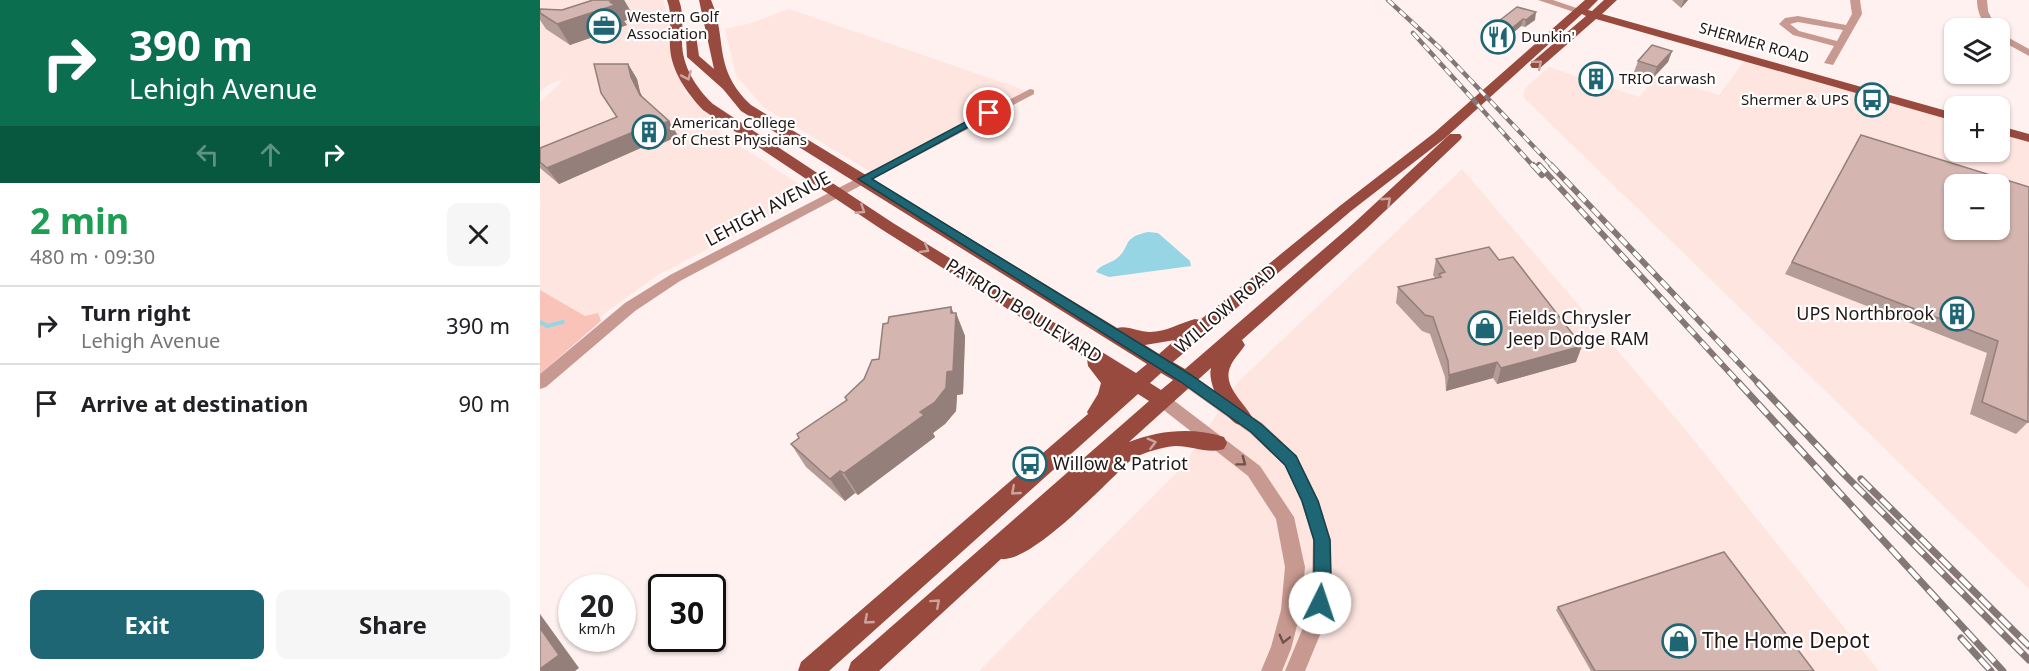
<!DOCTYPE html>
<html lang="en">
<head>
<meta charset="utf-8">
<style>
  :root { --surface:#fff; --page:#f6f6f6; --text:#202124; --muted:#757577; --line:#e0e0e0; --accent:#1e6674 }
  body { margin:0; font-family:"Noto Sans",sans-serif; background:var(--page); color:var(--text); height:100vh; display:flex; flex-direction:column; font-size:22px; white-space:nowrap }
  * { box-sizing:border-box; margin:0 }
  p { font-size:20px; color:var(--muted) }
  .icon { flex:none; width:33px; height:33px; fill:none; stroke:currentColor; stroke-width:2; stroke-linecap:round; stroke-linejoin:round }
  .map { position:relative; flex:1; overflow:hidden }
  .sheet { display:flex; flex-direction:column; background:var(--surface); width:540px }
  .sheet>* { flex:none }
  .banner { background:#0b6e4f; color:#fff; overflow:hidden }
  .controls { position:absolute; left:1404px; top:18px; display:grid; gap:12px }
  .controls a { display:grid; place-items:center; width:66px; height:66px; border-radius:12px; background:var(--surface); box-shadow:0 2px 4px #0004; font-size:30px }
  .speed { position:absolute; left:18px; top:574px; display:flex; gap:12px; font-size:30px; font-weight:700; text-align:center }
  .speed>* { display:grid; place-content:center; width:78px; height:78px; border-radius:50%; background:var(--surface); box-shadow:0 2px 4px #0004; line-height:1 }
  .speed small { font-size:15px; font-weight:400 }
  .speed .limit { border:3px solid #111; border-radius:9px; background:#fff; color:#111 }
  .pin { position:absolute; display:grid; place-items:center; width:51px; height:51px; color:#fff; margin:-26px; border:3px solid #fff; border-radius:50%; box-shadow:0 2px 6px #0007 }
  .me { position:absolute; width:66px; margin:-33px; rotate:4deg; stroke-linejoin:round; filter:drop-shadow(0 0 4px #0008) }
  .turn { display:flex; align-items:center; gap:21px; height:126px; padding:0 30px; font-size:27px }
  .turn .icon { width:78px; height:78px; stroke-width:2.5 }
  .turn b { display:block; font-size:42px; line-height:51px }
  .lanes { display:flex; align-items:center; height:57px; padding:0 30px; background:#0003; justify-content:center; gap:30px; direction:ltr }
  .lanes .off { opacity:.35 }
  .round { display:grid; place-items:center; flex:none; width:63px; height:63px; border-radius:12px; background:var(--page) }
  .headline { display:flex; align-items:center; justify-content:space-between; height:102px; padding:0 30px }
  h1 { font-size:36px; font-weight:700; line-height:45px; color:#1e9e55 }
  .primary-button { display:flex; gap:12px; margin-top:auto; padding:12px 30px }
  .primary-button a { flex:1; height:69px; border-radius:12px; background:var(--accent); color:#fff; font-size:24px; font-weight:700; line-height:69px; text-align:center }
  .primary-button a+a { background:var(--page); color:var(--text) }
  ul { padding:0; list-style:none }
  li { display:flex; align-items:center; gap:18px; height:78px; padding:0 30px; border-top:2px solid var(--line) }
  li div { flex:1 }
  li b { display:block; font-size:22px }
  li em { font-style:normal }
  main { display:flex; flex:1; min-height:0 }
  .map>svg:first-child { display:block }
</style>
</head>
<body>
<main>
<section class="sheet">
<div class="banner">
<div class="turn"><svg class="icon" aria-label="right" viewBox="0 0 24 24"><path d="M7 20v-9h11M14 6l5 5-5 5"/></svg><div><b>390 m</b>Lehigh Avenue</div></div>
<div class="lanes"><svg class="icon off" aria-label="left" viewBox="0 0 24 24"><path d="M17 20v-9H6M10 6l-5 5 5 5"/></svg><svg class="icon off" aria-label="ahead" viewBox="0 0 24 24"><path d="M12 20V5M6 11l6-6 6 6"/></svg><svg class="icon" aria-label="right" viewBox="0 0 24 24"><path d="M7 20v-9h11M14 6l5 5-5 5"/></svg></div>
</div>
<div class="headline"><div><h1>2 min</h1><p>480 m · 09:30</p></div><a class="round"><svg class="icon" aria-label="close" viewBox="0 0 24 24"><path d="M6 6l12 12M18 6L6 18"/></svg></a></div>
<ul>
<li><svg class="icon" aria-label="right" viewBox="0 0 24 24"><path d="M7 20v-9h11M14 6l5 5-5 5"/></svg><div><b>Turn right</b><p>Lehigh Avenue</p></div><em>390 m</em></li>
<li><svg class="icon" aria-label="arrive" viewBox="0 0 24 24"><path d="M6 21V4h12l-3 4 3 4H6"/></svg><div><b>Arrive at destination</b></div><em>90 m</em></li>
</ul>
<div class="primary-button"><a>Exit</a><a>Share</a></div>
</section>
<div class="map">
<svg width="1489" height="671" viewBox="0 0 1489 671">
  <rect width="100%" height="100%" fill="#fef1ef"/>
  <g fill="#fee5e0" fill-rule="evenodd">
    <polygon points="0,0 123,0 133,31 134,60 146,93 186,127 178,132 270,191 266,198 118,275 51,323 0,294 0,209 2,206 0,207 0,102 24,79 10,84 0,92"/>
    <polygon points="249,9 490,92 334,174 223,107 196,75 185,29 211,23"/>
    <path d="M 1205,60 L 1414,121 L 1414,152 L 1460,152 L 1460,134 L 1489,142 L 1489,589 L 983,97 L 985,88 L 1009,67 L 1099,97 L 1117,76 L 1179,95 ZM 1414,184 L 1460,184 L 1460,230 L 1414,230 Z"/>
    <polygon points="922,169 1149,434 1339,671 439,671 643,466 697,383"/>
  </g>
  <polygon fill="#fac3b9" points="0,290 45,316 58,313 61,321 0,374"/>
  <path fill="#95d5e4" d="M 608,232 L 618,233 L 650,261 L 651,266 L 569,277 L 556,272 C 561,264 569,264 576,259 C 592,247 580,238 608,232 Z"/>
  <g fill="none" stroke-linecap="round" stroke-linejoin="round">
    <polyline stroke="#95d5e4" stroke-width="4" points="0,322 7,326 23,322"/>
    <g fill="#c79990" fill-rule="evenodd">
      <polygon points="998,0 1013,0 1045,11 1040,14"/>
      <path d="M 1310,0 L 1320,0 L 1322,14 L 1293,65 L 1284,63 L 1294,46 L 1253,35 L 1239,24 L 1245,18 L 1258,16 L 1306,25 L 1312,14 ZM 1258,22 L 1303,30 L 1297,41 L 1259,31 L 1250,24 Z"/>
      <path d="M 1437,0 L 1447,0 L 1448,11 L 1456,28 L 1448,28 C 1441,20 1437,11 1437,0 Z"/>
      <polygon points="1460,33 1489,49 1489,56 1460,40"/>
      <polygon points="490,89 494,90 494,94 140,281 95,311 6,387 0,389 0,374 85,303 130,275"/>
      <polygon points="646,373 722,423 757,456 779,501 791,540 792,585 787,618 765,671 745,671 767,618 772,585 773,540 761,501 745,466 710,433 640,383 638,379 640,375"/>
      <polygon points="622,394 628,396 720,466 754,517 765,567 761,610 751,649 742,671 721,671 731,647 741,610 745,567 736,519 708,476 616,404 614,400 616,396"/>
    </g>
    <g fill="#994a3e" fill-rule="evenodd">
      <path d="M 127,0 L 139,0 C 144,14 142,27 142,42 C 142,66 156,88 173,104 L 353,223 L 596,373 L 607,364 L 201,111 L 183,89 L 147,57 L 146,37 L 148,35 L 156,35 L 159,56 L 174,69 L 159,0 L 171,0 C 188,40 172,68 211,105 L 577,328 C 587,325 599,332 610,332 C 626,332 640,323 655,319 L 660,320 L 801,205 L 894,133 L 1045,0 L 1058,0 L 1048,10 L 1052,11 L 1064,0 L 1077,0 L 1062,14 L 1414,113 L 1414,121 L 1056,19 L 1000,68 L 992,68 L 990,65 L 992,62 L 1046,16 L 1042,14 L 904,139 L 811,211 L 633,362 L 645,369 L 814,223 L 910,134 L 920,134 L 922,137 L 920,140 L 826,229 L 702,340 L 705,345 C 701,352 694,358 691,365 C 681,385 703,401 712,417 L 709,422 C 705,424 700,426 695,423 C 683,414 667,382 671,368 L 589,442 C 620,430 653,427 684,437 L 687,443 L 684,449 C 668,454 652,446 636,446 C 621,447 607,452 593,458 C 569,480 492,563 461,559 L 339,671 L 308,671 L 311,662 L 609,401 L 598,394 L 289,671 L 258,671 L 261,662 L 548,414 L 547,412 L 558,394 L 561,383 L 548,366 L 547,359 L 341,229 L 163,110 C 147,93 131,71 130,47 C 129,31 133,16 127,0 ZM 635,340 L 619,354 L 605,345 ZM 621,373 L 633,380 L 621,390 L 610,383 Z"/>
      <polygon points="1460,126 1489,134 1489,142 1460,134"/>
    </g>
    <defs>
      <g id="rail-far2">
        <polyline points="848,0 901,49 1013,167"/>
        <polyline points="873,33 994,167"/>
        <polyline points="999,165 1001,167"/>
      </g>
      <g id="rail-far1">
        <polyline points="993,165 1002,175"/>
        <polyline points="999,165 1201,385"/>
        <polyline points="1011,165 1220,385"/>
      </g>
      <g id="rail">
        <polyline points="1199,383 1463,671"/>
        <polyline points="1218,383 1305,475 1489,660"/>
        <polyline points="1321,479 1489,646"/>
        <polyline points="1421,638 1451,671"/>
      </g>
    </defs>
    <use href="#rail-far2" stroke="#847876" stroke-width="4.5"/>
    <use href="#rail-far1" stroke="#847876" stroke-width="6"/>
    <use href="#rail" stroke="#847876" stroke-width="7"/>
    <use href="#rail-far2" stroke="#fff" stroke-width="3" stroke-dasharray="8" stroke-linecap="butt"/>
    <use href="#rail-far1" stroke="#fff" stroke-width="4" stroke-dasharray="10" stroke-linecap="butt"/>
    <use href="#rail" stroke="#fff" stroke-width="4.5" stroke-dasharray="14" stroke-linecap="butt"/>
  </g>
  <g fill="#b69c96">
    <polygon points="52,0 84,0 94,17 84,21 87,25 30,45 6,29 0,20 0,9 22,10"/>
    <polygon points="1132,0 1148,0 1141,8"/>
    <polygon points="977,7 995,20 985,27 981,26 958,46 943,41 944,34"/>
    <polygon points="1132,51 1128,62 1113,78 1094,72 1098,61"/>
    <polygon points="88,64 97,79 100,92 103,98 129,121 138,136 108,150 103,147 19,184 0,168 0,148 77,117"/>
    <polygon points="1321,135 1489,187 1488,422 1476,434 1430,414 1447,353 1245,274"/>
    <polygon points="896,259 1036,362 957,384 953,378 906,391 905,377 890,334 882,331 856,303 858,287 895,278 893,275"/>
    <polygon points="413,313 416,313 425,336 423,394 417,395 416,411 405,424 393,433 395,437 318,495 315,493 305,501 266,467 251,444 307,401 305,397 324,379 339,359"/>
    <polygon points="1018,607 1274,671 1051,671 1016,610"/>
  </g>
  <g fill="#947f7a">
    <polygon points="75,0 84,0 94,17 84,21 87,25 30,45 17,24"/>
    <polygon points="1144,0 1148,0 1141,8"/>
    <polygon points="996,12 995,20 985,27 986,20"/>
    <polygon points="983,19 981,26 958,46 960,38"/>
    <polygon points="1132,51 1128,62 1113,78 1117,67"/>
    <polygon points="88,64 97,79 100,92 109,110 100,95 91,77"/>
    <polygon points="129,121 138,136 108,150 98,134"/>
    <polygon points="93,132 103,147 19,184 7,168"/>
    <polygon points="411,307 416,319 416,313 425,336 423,394 417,395 416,411 405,424 393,433 395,437 318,495 304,473 380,412 411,313"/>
    <polygon points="1042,346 1036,362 957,384 961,368"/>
    <polygon points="957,362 953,378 906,391 909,375"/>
    <polygon points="300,471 315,493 305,501 290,479"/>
    <polygon points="0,614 39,668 35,671 0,671"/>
  </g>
  <g fill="#d4b5af" stroke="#947f7a" stroke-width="1.5" fill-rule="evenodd">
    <polygon points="53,0 75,0 70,2 75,5 17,24 0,13 0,9 22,10"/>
    <polygon points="977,7 996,12 986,20 983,19 960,38 944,34 955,24"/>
    <polygon points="1112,45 1132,51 1117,67 1098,61"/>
    <polygon points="54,64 88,64 91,77 100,95 129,121 98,134 93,132 7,168 0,162 0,148 77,117 61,93"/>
    <path d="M 1321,135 L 1489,187 L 1488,422 L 1442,402 L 1458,341 L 1252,262 ZM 1414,184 L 1460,184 L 1460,230 L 1414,230 Z"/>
    <polygon points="949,247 959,260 973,257 1042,346 961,368 957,362 909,375 908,361 893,317 885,315 858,287 901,277 899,274 905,272 896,259"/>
    <polygon points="411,307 411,313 416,313 413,371 407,372 406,388 395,402 380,412 384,415 304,473 300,471 290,479 251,444 259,438 257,434 307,400 305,397 324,379 332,360 339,359 343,324 348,323 349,317"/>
    <polygon points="1184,552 1274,671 1055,671 1018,607"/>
    <polygon points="0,628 19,655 0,669"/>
  </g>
  <defs><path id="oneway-chevron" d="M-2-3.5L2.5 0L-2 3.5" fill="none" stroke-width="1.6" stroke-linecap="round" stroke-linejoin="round" transform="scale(1.5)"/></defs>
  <g stroke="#cca49e">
    <use href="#oneway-chevron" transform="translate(998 64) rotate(-40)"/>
    <use href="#oneway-chevron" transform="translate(147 76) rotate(66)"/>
    <use href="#oneway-chevron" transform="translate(847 201) rotate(-43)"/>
    <use href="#oneway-chevron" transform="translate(321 210) rotate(33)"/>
    <use href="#oneway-chevron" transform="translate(385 249) rotate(31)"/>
    <use href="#oneway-chevron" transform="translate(612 443) rotate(-14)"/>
    <use href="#oneway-chevron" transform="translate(475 491) rotate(139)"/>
    <use href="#oneway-chevron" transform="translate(396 603) rotate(-42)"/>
    <use href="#oneway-chevron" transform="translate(328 620) rotate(139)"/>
  </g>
  <g stroke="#6c514c">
    <use href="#oneway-chevron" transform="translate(702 462) rotate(37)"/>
    <use href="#oneway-chevron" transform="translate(744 639) rotate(104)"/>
  </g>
  <polygon fill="#1e6674" stroke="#14424b" stroke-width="1.5" points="446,111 454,113 332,179 651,375 721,424 756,456 778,501 790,540 791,585 786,609 780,612 774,609 771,603 774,585 774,540 762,501 745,465 711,432 641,382 318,179"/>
  <defs>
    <symbol id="office-ring" viewBox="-11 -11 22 22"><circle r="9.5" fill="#fff" stroke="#1e6674" stroke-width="1.5"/><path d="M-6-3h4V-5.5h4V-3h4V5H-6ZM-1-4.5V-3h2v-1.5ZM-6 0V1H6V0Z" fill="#1e6674"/></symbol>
    <symbol id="restaurant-ring" viewBox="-11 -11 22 22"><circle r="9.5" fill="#fff" stroke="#1e6674" stroke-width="1.5"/><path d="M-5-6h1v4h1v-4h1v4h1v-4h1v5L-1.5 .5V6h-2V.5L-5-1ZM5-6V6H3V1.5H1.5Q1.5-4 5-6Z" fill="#1e6674"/></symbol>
    <symbol id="building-ring" viewBox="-11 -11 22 22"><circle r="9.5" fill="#fff" stroke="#1e6674" stroke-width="1.5"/><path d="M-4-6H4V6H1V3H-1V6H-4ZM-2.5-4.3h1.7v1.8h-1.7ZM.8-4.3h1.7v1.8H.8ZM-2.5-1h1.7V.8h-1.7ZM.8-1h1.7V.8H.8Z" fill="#1e6674"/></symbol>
    <symbol id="bus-ring" viewBox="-11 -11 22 22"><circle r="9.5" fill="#fff" stroke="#1e6674" stroke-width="1.5"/><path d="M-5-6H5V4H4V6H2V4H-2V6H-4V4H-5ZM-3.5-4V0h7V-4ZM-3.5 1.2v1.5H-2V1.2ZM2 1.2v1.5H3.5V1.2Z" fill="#1e6674"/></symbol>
    <symbol id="shop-ring" viewBox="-11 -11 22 22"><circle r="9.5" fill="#fff" stroke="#1e6674" stroke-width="1.5"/><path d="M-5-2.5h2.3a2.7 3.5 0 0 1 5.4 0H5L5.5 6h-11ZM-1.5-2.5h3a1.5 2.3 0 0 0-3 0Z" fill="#1e6674"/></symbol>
  </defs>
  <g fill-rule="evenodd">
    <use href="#office-ring" x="45" y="7" width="38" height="38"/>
    <use href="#restaurant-ring" x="939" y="18" width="38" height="38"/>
    <use href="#building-ring" x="1037" y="60" width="38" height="38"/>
    <use href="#bus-ring" x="1313" y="81" width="38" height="38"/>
    <use href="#building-ring" x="90" y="113" width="38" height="38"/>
    <use href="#building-ring" x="1398" y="295" width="38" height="38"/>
    <use href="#shop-ring" x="926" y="309" width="38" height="38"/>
    <use href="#bus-ring" x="471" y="445" width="38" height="38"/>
    <use href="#shop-ring" x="1120" y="622" width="38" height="38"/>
  </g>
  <g text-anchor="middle" stroke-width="4.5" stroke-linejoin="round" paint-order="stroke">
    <g font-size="15" fill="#211614" stroke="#fff" text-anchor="start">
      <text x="87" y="22">Western Golf<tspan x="87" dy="17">Association</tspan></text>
      <text x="981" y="42">Dunkin'</text>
      <text x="1079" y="84">TRIO carwash</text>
      <text x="1309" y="105" text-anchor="end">Shermer &amp; UPS</text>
      <text x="132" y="128">American College<tspan x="132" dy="17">of Chest Physicians</tspan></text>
    </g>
    <g font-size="15" fill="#211614" stroke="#fff">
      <text transform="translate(1214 43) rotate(16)" y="5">SHERMER ROAD</text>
    </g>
    <g font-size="18" fill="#211614" stroke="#fff">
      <text transform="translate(228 209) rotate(-28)" y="6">LEHIGH AVENUE</text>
      <text transform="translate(686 309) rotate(-40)" y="6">WILLOW ROAD</text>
      <text transform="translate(484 311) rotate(32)" y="6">PATRIOT BOULEVARD</text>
    </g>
    <g font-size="18" fill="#211614" stroke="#fff" text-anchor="start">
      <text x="1394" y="320" text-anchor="end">UPS Northbrook</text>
      <text x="968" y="324">Fields Chrysler<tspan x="968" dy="21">Jeep Dodge RAM</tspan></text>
      <text x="513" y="470">Willow &amp; Patriot</text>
    </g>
    <g font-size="21" fill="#211614" stroke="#fff" text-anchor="start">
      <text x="1162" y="648">The Home Depot</text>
    </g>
  </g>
</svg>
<div class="controls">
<a><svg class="icon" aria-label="layers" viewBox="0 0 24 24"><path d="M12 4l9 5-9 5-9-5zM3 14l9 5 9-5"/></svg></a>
<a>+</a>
<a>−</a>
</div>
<div class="speed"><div>20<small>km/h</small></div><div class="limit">30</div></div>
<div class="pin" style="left:449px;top:113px;background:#d93025"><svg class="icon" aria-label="arrive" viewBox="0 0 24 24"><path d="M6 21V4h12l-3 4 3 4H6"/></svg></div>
<svg class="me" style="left:780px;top:603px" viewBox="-20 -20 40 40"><circle r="19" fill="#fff"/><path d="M0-13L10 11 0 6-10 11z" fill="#1e6674"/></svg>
</div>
</main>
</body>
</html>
